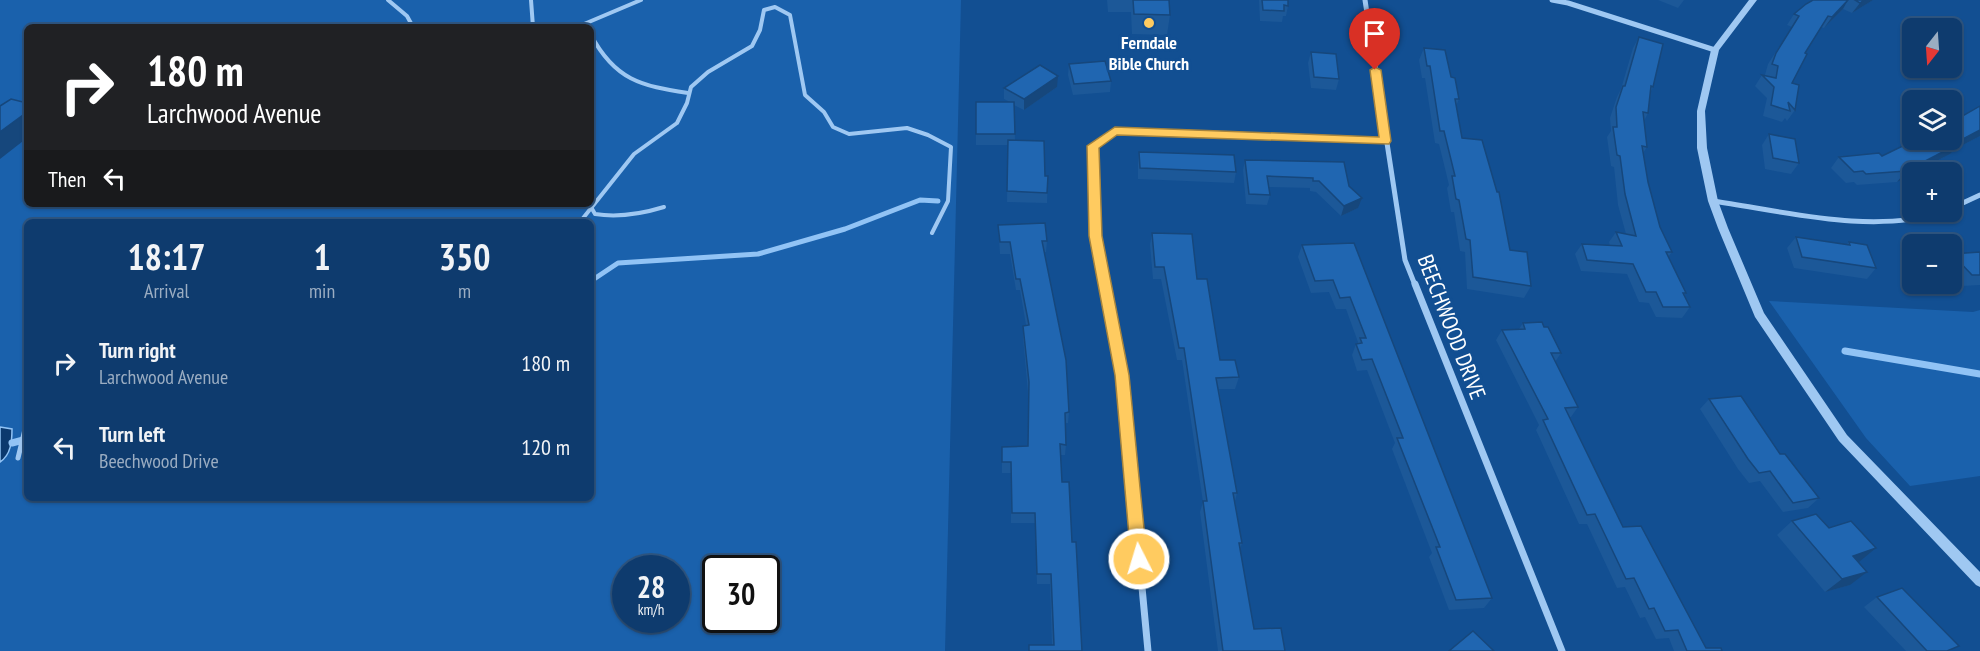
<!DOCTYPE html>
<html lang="en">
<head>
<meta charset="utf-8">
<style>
  :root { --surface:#0e3b6e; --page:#174273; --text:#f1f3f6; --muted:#9badc2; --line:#2e5581 }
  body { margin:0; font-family:"PT Sans Narrow",sans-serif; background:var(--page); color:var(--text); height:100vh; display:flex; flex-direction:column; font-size:22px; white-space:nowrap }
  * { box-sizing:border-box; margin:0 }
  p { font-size:20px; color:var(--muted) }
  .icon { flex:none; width:33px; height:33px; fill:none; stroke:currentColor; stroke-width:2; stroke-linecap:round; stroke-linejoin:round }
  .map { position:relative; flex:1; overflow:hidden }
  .panel { position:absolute; left:24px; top:219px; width:570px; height:282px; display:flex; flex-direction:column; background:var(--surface); border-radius:9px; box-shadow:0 2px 4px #0004,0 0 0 2px var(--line) }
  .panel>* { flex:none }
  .guide { position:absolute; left:24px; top:24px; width:570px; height:183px; border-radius:9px; box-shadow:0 2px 4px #0004,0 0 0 2px var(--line); background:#202124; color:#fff; overflow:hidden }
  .needle { width:39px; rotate:197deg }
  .tools { position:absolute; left:1902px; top:18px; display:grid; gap:12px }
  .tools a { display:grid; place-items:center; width:60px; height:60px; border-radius:9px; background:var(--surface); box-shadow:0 2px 4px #0004,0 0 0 2px var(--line); font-size:30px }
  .speed { position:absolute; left:612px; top:555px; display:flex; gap:12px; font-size:30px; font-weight:700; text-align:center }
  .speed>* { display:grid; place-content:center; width:78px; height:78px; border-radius:50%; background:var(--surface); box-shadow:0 2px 4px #0004,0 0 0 2px var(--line); line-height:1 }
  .speed small { font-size:15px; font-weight:400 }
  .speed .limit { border:3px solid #111; border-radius:9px; background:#fff; color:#111 }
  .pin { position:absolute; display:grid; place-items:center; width:51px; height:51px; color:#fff; margin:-62px -26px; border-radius:50% 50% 50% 0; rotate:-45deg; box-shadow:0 0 6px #0007 }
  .pin .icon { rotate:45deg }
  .me { position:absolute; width:66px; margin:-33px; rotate:355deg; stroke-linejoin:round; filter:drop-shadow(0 0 4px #0008) }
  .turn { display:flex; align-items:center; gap:21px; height:126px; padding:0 24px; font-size:27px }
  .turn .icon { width:78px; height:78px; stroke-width:2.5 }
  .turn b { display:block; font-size:42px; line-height:51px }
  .then { display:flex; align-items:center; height:57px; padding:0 24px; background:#0003; gap:12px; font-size:22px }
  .eta { display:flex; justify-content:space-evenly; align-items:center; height:102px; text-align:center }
  .eta b { font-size:36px; font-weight:700; line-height:42px }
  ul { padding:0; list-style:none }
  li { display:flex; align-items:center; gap:18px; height:84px; padding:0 24px }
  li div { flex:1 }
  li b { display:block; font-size:22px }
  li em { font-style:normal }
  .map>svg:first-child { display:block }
</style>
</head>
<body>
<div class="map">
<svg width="1980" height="651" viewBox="0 0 1980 651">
  <rect width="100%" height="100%" fill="#124f92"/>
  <g fill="#1a61ac" fill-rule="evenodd">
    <path d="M 0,0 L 961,0 L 945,651 L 0,651 ZM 27,27 L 591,27 L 591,204 L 27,204 ZM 27,222 L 591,222 L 591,498 L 27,498 ZM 626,568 L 676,568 L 676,620 L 626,620 ZM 716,568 L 766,568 L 766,620 L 716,620 Z"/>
    <polygon points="1769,301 1973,312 1980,310 1980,476 1910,486 1866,438"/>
  </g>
  <path fill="#0b396e" stroke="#91c3f5" stroke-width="1.5" d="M 0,427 L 12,429 C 12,441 11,455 0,462 Z"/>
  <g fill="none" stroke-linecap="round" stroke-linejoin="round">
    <polyline stroke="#91c3f5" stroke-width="5" points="591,281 618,263 758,254 845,229 920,200 938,201"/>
    <g stroke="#91c3f5" stroke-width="7">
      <polyline points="1845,351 1980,374"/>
      <polyline points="12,443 27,439"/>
    </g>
    <g stroke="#9fc8f2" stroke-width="4">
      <polyline points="388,0 407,16 413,27"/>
      <polyline points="531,0 533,27"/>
      <polyline points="577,27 641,0"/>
      <path d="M 591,35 C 615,80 641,86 688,93"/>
      <path d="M 591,207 L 595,214 C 619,218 641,214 664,207"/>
      <polyline points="580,222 634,154 677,123 687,103 691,87 708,72 752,46 760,30 764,10 775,7 790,15 805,95 824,112 833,127 849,134 907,128 928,135 951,147 948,201 932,233"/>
    </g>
    <polyline stroke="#9fc8f2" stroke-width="5" points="18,458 26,425"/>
    <g stroke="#9fc8f2" stroke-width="5">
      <polyline points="1365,0 1405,260 1415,285"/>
      <polyline points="1552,0 1568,3 1715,50"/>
      <path d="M 1713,201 C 1783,211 1874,235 1941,212"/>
      <polyline points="1952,208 1980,195"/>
      <polyline points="1105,285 1095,236 1093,146 1115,131 1385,141"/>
    </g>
    <g stroke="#9fc8f2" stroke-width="7">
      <polyline points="1104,284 1122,375 1148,651"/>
      <polyline points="1415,284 1562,651"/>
    </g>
    <polygon fill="#9fc8f2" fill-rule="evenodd" points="1749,0 1757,0 1719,50 1705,111 1707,148 1718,201 1728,228 1764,313 1847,435 1980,572 1980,587 1976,585 1839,441 1755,317 1718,228 1708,201 1697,148 1697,111 1711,50"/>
  </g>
  <g fill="#1c5898">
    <polygon points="1107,0 1169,0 1170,15 1167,35 1132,34 1131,12 1108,12"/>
    <polygon points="1259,0 1288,0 1288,6 1286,16 1283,16 1282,22 1260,21"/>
    <polygon points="1658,0 1684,0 1678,8"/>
    <polygon points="1813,0 1873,0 1852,13 1843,9 1824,28 1821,27 1805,53 1792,83 1795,110 1787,121 1785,118 1782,122 1763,116 1767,98 1755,86 1762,75 1765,75 1768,64 1792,27 1787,25 1794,14"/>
    <polygon points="1639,37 1653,87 1651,91 1648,113 1644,121 1647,147 1643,153 1648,182 1660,227 1672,252 1668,257 1686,293 1684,295 1690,307 1682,318 1656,317 1649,303 1639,302 1627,274 1581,271 1575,254 1582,244 1610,246 1609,242 1616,232 1626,234 1618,205 1614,167 1611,166 1607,137 1611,131 1610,118 1617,97 1621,89 1633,48"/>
    <polygon points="1424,48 1451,77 1459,99 1456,106 1462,138 1510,250 1531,286 1524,298 1467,289 1465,252 1460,251 1454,212 1451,212 1447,188 1449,185 1439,144 1435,143 1425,78 1422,78 1419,60"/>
    <polygon points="1311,52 1339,79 1336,90 1311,88 1308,63"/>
    <polygon points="1069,64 1111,81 1110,92 1073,95 1068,75"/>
    <polygon points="1057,87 1024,110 1014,105 1015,140 1045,176 1048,176 1047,203 1007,202 1008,145 976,145 976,102 1010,102 1004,99 1004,88"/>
    <polygon points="1980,106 1980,136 1955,149 1950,154 1915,172 1912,172 1897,182 1857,185 1854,182 1846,183 1831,168 1839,157 1882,156 1952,140"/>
    <polygon points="1769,134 1799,163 1791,174 1765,169 1762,145"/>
    <polygon points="1139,152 1236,172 1234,183 1138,179 1138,163"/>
    <polygon points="1245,160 1349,186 1358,208 1341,216 1316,192 1310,191 1310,188 1269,187 1270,195 1267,205 1246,204 1243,170"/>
    <polygon points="998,225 1047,241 1046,252 1044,252 1069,412 1068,423 1065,423 1066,445 1065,455 1061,455 1062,482 1072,542 1082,651 1029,651 1029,645 1052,645 1050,584 1037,584 1035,523 1011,523 1011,473 1002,473 1002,447 1028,446 1028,393 1023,337 1023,326 1026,325 1020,290 1016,290 1010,254 1000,254"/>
    <polygon points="1152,233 1197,279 1220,360 1239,377 1235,389 1219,389 1237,493 1235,501 1242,543 1240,549 1254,629 1285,651 1218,651 1200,512 1203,502 1182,360 1177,360 1161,279 1153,279 1150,245"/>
    <polygon points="1796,237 1846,245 1849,242 1876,268 1867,279 1794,268 1787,248"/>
    <polygon points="1354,243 1492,598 1484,608 1449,610 1429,557 1432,553 1392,449 1395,443 1367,370 1357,371 1352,355 1356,344 1358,344 1358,342 1346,309 1336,309 1329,292 1311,293 1298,257 1302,245"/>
    <polygon points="1980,252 1980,285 1961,286 1952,276 1952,255"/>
    <polygon points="1523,323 1544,327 1561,353 1555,362 1578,407 1571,417 1570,417 1623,527 1706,648 1722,651 1674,651 1669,638 1656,639 1645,617 1640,618 1625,587 1617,588 1587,524 1579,524 1536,430 1539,425 1496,340 1502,330 1519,329"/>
    <polygon points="1709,399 1780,454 1819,498 1808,508 1783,512 1760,481 1749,483 1738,469 1700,409"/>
    <polygon points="1792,521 1858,562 1850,585 1825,592 1777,535"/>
    <polygon points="1877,597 1951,651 1906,651 1864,607"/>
  </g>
  <g fill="#16477c">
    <polygon points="1848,0 1843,9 1824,28 1832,17"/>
    <polygon points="1864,0 1873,0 1852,13 1860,3"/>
    <polygon points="1058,76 1057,87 1024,110 1024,99"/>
    <polygon points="27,112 27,138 0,159 0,132"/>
    <polygon points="1980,130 1980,136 1955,149 1950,154 1915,172 1912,172 1912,174 1897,182 1906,171"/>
    <polygon points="1362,198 1358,208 1341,216 1344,206"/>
    <polygon points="1876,548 1859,562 1836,569 1853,556"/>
    <polygon points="1867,572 1850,585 1825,592 1842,579"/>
  </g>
  <g fill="#2066b1" stroke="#16477c" stroke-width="1.5">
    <polygon points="1133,0 1169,0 1170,15 1134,14"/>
    <polygon points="1262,0 1288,0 1288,6 1284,5 1284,11 1263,10"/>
    <polygon points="1813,0 1848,0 1832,17 1828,16 1805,53 1807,54 1792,83 1799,85 1795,110 1788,102 1790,111 1771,105 1774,87 1762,75 1776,78 1778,66 1772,64 1776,53 1799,16 1794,14 1806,4"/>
    <polygon points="1855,0 1864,0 1860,3"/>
    <polygon points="1639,37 1663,44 1653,87 1651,86 1648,113 1643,112 1647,147 1642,146 1648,182 1660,227 1672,252 1666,252 1686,293 1683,293 1690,307 1663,307 1656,292 1646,292 1633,264 1587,260 1582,244 1622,246 1616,232 1636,236 1625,194 1620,156 1617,155 1613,127 1617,127 1616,107 1623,86 1625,86"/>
    <polygon points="1424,48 1445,50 1451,77 1455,78 1459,99 1455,99 1462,138 1482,140 1497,192 1499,192 1510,250 1527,252 1531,286 1473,277 1470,240 1466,239 1459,200 1456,199 1452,176 1455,176 1444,131 1440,131 1430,66 1427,66"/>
    <polygon points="1311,52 1336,54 1339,79 1314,77"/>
    <polygon points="1105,61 1111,81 1074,84 1069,64"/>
    <polygon points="1040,65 1058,76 1024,99 1004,88"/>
    <polygon points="11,99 27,103 27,112 0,132 0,106"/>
    <polygon points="976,102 1014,102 1015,134 976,134"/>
    <polygon points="1980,106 1980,130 1957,142 1960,143 1906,171 1866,174 1863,171 1854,172 1839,157 1879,153 1882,156 1915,140 1952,140 1952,122"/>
    <polygon points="1769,134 1795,139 1799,163 1773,158"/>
    <polygon points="1008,140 1044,141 1045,176 1048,176 1047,193 1007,191"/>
    <polygon points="1139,152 1234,155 1236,172 1140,168"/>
    <polygon points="1245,160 1344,162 1349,186 1362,198 1344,206 1319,181 1313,181 1313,178 1267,176 1270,195 1249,194"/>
    <polygon points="1045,223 1047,241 1042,241 1066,360 1069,412 1065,413 1066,445 1060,444 1062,482 1069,482 1072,542 1076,542 1082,651 1029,651 1029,645 1054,645 1051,574 1037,574 1035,513 1012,513 1011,462 1002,462 1002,447 1028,446 1029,382 1023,326 1029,325 1020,279 1016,279 1010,242 1000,242 998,225"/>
    <polygon points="1152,233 1192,234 1197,279 1207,279 1220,360 1235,360 1239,377 1216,378 1237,493 1233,493 1242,543 1239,543 1254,629 1281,628 1285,651 1223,651 1203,501 1207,501 1184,348 1179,348 1164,267 1155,267"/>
    <polygon points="1796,237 1850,245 1849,242 1867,245 1876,268 1802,257"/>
    <polygon points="1354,243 1492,598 1456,600 1436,547 1440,547 1397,438 1403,438 1372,359 1362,360 1356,344 1362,343 1360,338 1366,338 1350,297 1340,298 1333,280 1315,281 1302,245"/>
    <polygon points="1980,252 1980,275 1972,275 1952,254"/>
    <polygon points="1542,322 1544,327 1548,327 1561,353 1551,353 1578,407 1565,408 1623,527 1641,526 1706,648 1721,648 1722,651 1687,651 1678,630 1665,631 1654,608 1649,609 1634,578 1626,579 1595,514 1587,515 1543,420 1548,419 1502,330 1525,329 1523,323"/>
    <polygon points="1741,396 1780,454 1785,454 1819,498 1793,503 1770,471 1759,473 1748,459 1709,399"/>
    <polygon points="1816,514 1829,528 1851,521 1876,548 1853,556 1867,572 1842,579 1792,521"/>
    <polygon points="1902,588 1959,646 1947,651 1927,651 1877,597"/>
    <polygon points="1473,631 1494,651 1449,651"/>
  </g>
  <polygon fill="#ffcb60" stroke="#a6843e" stroke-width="1.5" points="1375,67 1381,70 1391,141 1389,144 1117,135 1099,148 1102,236 1129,375 1147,559 1145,564 1139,566 1134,564 1131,559 1115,375 1089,236 1087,146 1115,127 1379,137 1370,70"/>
  <circle fill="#ffcb60" stroke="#124f92" stroke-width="2" cx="1149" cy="23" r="6"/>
  <g text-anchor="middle" stroke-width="6" stroke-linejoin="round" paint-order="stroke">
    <g font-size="18" font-weight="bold" fill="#fff" stroke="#124f92">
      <text x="1149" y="49">Ferndale<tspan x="1149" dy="21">Bible Church</tspan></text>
    </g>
    <g font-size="22" fill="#fff" stroke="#124f92">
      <text transform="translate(1452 327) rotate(69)" y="8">BEECHWOOD DRIVE</text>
    </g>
  </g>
</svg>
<div class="tools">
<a><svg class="needle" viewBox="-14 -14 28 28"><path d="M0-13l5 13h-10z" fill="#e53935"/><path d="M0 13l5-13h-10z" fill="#9badc2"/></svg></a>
<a><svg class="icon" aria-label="layers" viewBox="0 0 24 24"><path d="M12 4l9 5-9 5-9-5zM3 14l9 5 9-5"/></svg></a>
<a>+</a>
<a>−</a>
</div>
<div class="speed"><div>28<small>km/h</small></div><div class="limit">30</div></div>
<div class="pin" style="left:1375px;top:70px;background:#d93025"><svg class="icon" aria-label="arrive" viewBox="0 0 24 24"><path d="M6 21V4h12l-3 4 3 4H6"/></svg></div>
<svg class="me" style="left:1139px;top:559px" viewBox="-20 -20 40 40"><circle r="17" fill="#ffcb60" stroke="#fff" stroke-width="3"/><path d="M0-11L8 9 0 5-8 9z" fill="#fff"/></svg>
<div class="guide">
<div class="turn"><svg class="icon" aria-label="right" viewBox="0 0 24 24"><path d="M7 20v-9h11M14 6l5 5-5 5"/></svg><div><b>180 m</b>Larchwood Avenue</div></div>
<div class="then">Then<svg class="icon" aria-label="left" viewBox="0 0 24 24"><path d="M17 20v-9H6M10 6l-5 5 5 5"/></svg></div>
</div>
<section class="panel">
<div class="eta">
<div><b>18:17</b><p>Arrival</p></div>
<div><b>1</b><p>min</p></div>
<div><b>350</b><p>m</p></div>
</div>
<ul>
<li><svg class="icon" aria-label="right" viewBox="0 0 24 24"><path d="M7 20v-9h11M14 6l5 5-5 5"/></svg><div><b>Turn right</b><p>Larchwood Avenue</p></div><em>180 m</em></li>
<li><svg class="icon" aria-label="left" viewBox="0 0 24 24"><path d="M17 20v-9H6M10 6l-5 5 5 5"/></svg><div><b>Turn left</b><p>Beechwood Drive</p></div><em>120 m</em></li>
</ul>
</section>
</div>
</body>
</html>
